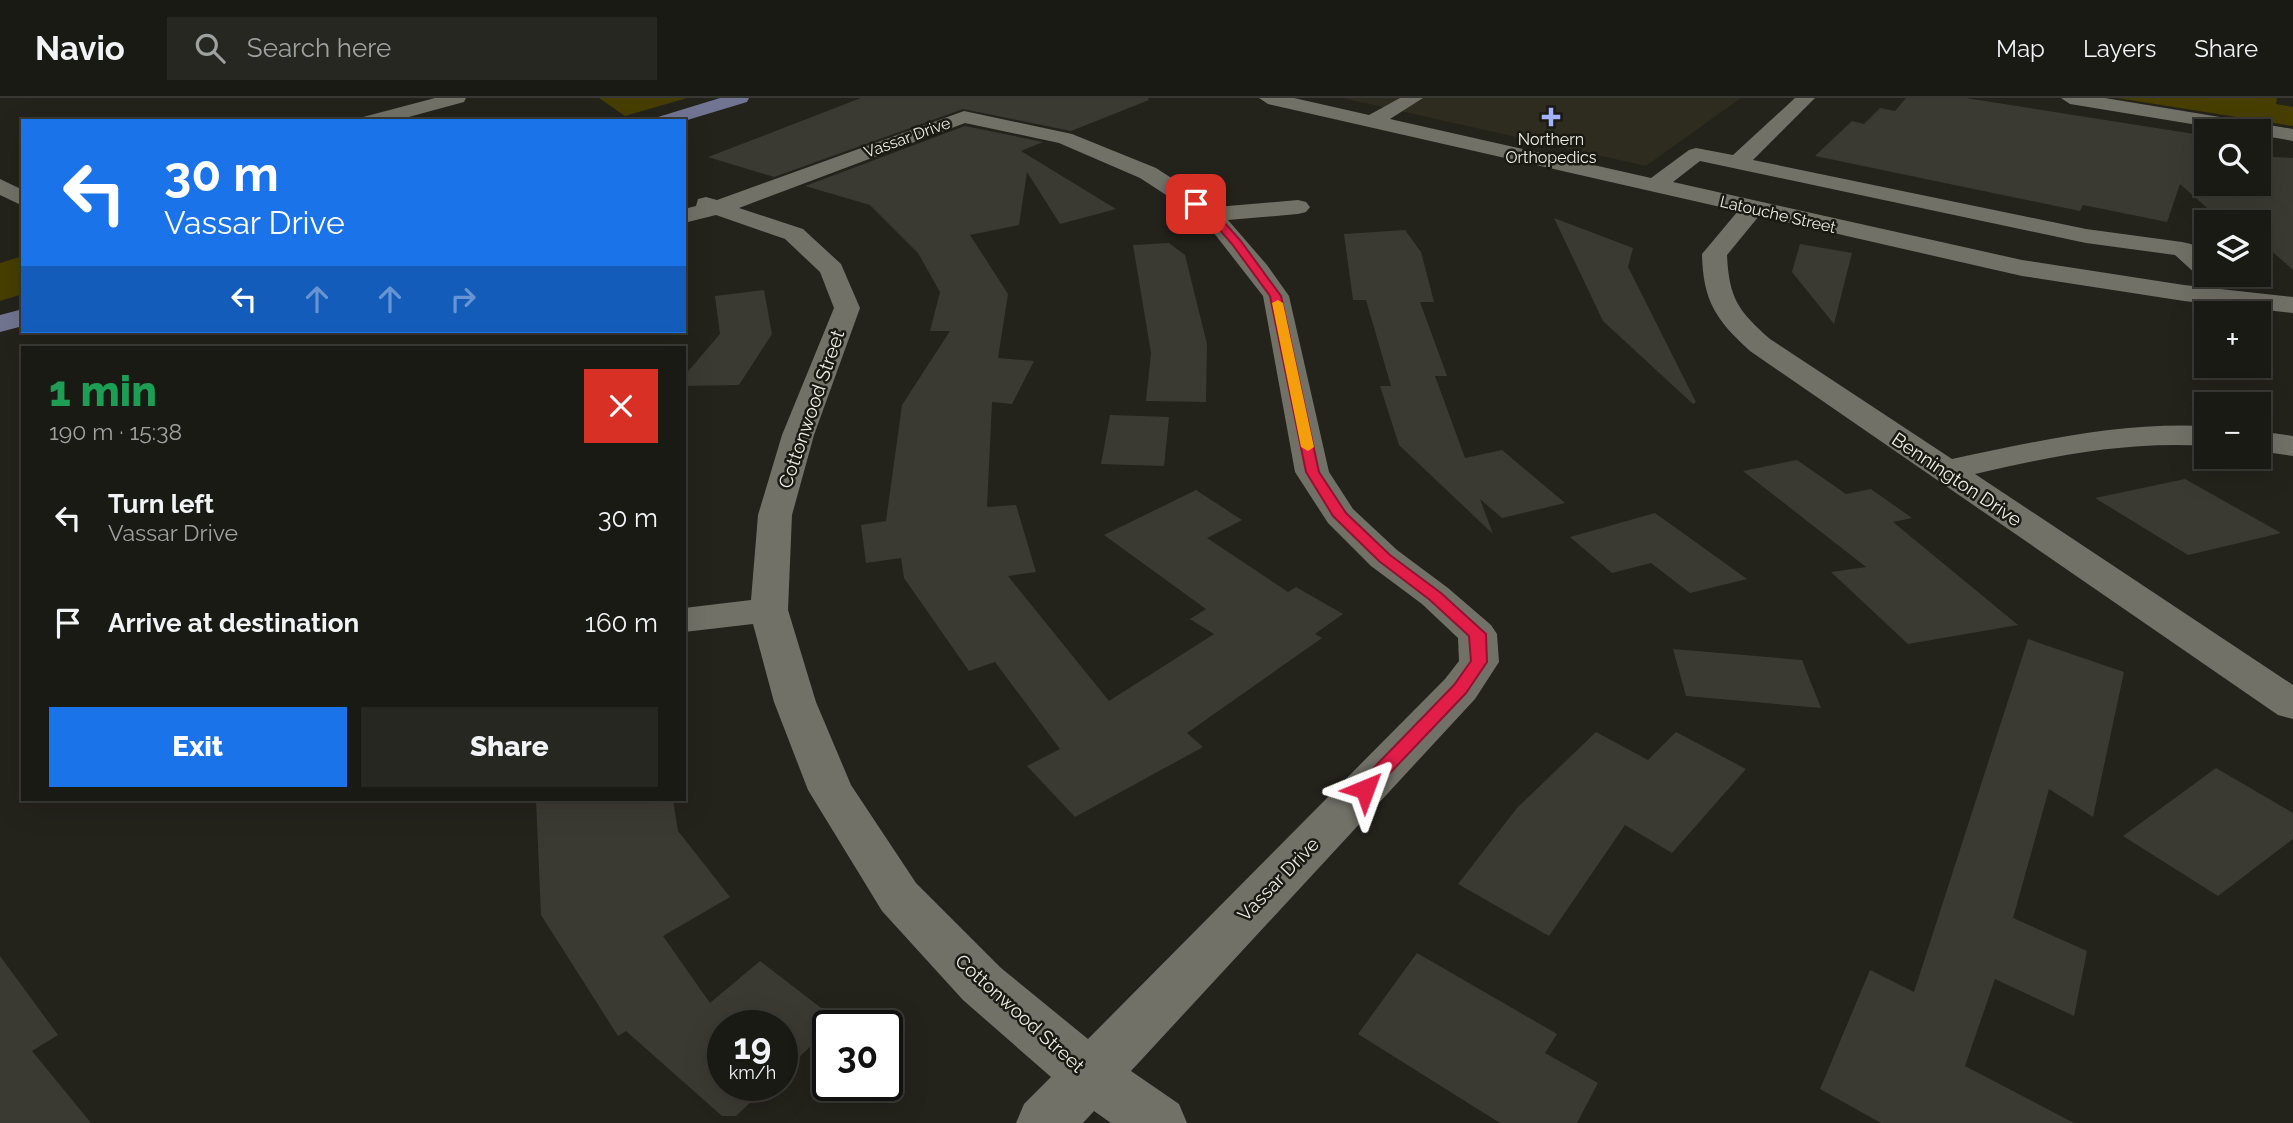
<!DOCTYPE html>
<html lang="en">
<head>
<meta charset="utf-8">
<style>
  :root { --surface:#1a1a14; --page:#272722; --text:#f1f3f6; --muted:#9fa1a0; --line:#383834; --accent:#1a73e8 }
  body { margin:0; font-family:Raleway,sans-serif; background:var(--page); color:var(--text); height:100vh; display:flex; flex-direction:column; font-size:26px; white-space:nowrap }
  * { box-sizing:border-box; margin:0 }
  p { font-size:23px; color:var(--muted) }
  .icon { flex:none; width:38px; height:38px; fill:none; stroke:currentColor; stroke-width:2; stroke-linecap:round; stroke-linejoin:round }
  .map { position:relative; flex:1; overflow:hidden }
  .side { position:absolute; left:21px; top:248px; width:665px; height:455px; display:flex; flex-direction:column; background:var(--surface); border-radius:0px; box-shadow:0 7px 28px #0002,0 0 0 2px var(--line) }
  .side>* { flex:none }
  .top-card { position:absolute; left:21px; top:21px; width:665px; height:214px; border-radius:0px; box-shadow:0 7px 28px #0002,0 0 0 2px var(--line); background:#1a73e8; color:#fff; overflow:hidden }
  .buttons { position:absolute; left:2194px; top:21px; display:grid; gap:14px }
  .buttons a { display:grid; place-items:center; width:77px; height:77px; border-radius:0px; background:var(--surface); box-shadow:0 7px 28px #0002,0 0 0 2px var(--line); font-size:35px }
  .speed { position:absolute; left:707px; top:912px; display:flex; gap:14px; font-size:35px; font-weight:700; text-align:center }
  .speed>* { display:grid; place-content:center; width:91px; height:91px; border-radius:50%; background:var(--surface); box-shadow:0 7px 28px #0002,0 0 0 2px var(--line); line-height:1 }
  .speed small { font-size:18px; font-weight:400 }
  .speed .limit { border:4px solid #111; border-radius:10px; background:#fff; color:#111 }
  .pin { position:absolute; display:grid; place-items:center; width:60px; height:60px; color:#fff; margin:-30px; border-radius:14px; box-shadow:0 4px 10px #0006 }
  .me { position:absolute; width:77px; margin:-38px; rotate:44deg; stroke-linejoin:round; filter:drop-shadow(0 0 5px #0008) }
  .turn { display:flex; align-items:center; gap:24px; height:147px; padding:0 28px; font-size:32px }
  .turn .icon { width:91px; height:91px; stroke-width:2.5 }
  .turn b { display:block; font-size:49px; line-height:60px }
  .lanes { display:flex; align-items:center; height:66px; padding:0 28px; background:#0003; justify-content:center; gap:35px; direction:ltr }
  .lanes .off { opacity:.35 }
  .round { display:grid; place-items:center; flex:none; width:74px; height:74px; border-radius:0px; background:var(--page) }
  .overview { display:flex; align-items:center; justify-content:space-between; height:119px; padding:0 28px }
  h1 { font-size:42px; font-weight:800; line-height:52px; color:#1e9e55 }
  .button { display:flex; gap:14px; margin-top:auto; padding:14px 28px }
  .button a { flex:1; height:80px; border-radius:0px; background:var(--accent); color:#fff; font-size:28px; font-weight:800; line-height:80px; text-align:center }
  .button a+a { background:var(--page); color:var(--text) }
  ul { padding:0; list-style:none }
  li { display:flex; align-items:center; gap:21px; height:105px; padding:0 28px }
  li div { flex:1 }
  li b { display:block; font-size:26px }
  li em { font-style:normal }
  header { display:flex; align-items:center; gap:42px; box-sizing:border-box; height:98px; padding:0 35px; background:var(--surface); border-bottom:2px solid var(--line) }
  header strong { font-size:33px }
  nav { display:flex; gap:38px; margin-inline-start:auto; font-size:24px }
  .search { width:490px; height:63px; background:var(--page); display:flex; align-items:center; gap:18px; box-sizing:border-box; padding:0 24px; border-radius:0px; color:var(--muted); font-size:26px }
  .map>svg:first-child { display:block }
</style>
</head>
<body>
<header>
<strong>Navio</strong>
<div class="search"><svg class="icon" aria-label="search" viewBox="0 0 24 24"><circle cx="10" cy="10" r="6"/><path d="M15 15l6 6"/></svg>Search here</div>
<nav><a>Map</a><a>Layers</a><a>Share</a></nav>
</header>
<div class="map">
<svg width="2293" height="1025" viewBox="0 0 2293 1025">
  <rect width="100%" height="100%" fill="#23221b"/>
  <polygon fill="#2e2c1e" points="1342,0 1741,0 1646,68"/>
  <g fill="#473e00">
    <polygon points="599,0 687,0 625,18"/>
    <polygon points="2117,0 2277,0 2276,6 2293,9 2293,28"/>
    <polygon points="23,158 23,196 0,203 0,165"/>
  </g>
  <g fill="#3b3a32">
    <polygon points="861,0 1148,0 1149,2 1071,33 963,11 774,79 708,59"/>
    <polygon points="1906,0 1966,0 2207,38 2207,86 2259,86 2259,58 2293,60 2293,172 2259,142 2259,124 2223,124 2180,86 2167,124 2083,107 2080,113 1815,58 1852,23 1864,26 1880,10 1895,13"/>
    <polygon points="965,28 1043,44 1021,53 1116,111 1060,126 1027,74 1019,127 970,137 1008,196 998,260 1034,263 1012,306 992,304 987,409 1016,407 1036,474 1008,478 1109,603 1214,536 1190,521 1206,511 1104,437 1196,392 1242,422 1207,440 1288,494 1296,489 1343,516 1315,536 1322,540 1187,635 1203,649 1075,719 1027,668 1060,651 995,564 969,573 904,480 901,460 866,465 861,427 886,423 902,307 950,233 930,233 940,194 918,155 870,107 805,88"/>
    <polygon points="1554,120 1633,150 1628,169 1696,304 1693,306 1603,223"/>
    <polygon points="1405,132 1421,154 1434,204 1420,204 1447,278 1435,278 1465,360 1502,352 1565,405 1502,420 1480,401 1493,436 1399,347 1380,288 1391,288 1366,202 1353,202 1344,136"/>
    <polygon points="1169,145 1185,157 1207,246 1206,304 1146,303 1151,255 1133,147"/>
    <polygon points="1800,146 1852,155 1834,226 1792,174"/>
    <polygon points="764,192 772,236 739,287 684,288 684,278 720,236 715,198"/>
    <polygon points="1110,317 1169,319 1164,368 1101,366"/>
    <polygon points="1797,362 1846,396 1871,391 1912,420 1893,424 2018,527 1908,546 1831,474 1866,469 1743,373"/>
    <polygon points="2185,381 2281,435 2188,457 2095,400"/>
    <polygon points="1655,415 1747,481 1690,495 1651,465 1612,475 1570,439"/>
    <polygon points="2028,541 2124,574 2093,719 2049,691 2013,820 2087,853 2074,918 1995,881 1965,968 2074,1025 1881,1025 1820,991 1870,872 1914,894"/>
    <polygon points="1673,551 1802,562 1821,610 1686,598"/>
    <polygon points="1596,634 1648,662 1676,634 1746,671 1672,755 1625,727 1549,838 1458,786 1517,710"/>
    <polygon points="2216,670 2293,715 2293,741 2218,798 2123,738"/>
    <polygon points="536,702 673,702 678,733 730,799 663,838 710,905 760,863 838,923 828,928 828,932 782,975 782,928 723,928 723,987 769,987 736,1018 722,1018 626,933 618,938 541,817"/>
    <polygon points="1417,855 1557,936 1545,955 1598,985 1577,1025 1500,1025 1358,936"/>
    <polygon points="0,858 58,937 32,953 91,1025 0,1025"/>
  </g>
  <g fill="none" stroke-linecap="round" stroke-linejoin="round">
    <g fill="#727168" fill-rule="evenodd">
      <polygon points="435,0 466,0 464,4 394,23 360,23 363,19"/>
      <path d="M 1259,0 L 1294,0 L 1369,17 L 1400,0 L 1423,0 L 1390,21 L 1651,80 L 1689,52 L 1696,50 L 1733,57 L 1795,0 L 1815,0 L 1753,62 L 2086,131 L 2182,144 L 2191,146 L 2207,160 L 2207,177 L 2217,177 L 2207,181 L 2198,178 L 2175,157 L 2086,145 L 1700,63 L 1673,84 L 2022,162 L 2184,187 L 2293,199 L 2293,215 L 2184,203 L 2022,178 L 1759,118 L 1727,157 C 1729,200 1738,213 1770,241 L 1952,361 C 2037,343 2119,324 2207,328 L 2207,348 C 2127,343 2052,358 1975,376 L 2293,587 L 2293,621 L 2278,617 L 1750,253 C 1716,222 1703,203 1702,156 L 1738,113 L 1268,6 Z"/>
      <polygon points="2061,0 2105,0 2293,31 2293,43 2259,37 2259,33 2234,33 2070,6"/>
      <path d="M 964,13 L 1072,36 L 1156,70 L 1216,109 L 1298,102 L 1306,104 L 1310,109 L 1306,114 L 1298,116 L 1228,122 L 1267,167 L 1289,198 L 1329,374 L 1353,411 L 1397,452 L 1448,490 L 1491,527 L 1497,536 L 1499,564 L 1475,601 L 1131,973 L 1179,1006 L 1187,1025 L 1111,1025 L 1094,1013 L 1083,1025 L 1016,1025 L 1024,1006 L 1051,979 L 963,902 L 882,813 L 808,692 L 774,604 L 753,526 L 684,534 L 684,510 L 751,502 L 758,417 L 782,337 L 834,210 L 820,174 L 785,141 L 716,117 L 684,125 L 684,111 L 696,108 L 698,101 L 706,99 L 717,102 ZM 965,25 L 1059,45 L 1140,80 L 1203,121 L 1263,198 L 1295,374 L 1328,425 L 1371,468 L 1422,506 L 1458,540 L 1459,563 L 1445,581 L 1088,941 L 1001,870 L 916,785 L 851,687 L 816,604 L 788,512 L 792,417 L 814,337 L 860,210 L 841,166 L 803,131 L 739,110 Z"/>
      <polygon points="0,81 23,92 23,108 0,97"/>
      <polygon points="2259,333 2293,338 2293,358 2259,353"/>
    </g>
    <g fill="#717591" fill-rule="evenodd">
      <polygon points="720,0 749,0 747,4 684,23 655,23 658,19"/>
      <polygon points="23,211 23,228 0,234 0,217"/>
    </g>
  </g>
  <polygon fill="#e11d48" stroke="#92132f" stroke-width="2" points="1193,104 1199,104 1215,114 1240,142 1281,198 1319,374 1346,415 1390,457 1441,495 1486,536 1487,564 1466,595 1371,695 1358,695 1355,691 1358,686 1454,587 1471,563 1469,538 1430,502 1379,463 1333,418 1306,374 1270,198 1232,146 1208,118 1193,108"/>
  <polygon fill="#f59e0b" points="1278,202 1283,205 1314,349 1308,353 1301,349 1272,205"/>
  <path fill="#a3b2fd" stroke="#1a1912" stroke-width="2.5" d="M1547.5 8.5h7v7h7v7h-7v7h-7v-7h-7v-7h7z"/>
  <g text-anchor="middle" stroke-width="5" stroke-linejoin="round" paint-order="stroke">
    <g font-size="16" fill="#edece7" stroke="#1a1912">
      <text transform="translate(907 39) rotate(-20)" y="6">Vassar Drive</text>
      <text transform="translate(1778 116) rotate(13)" y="6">Latouche Street</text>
    </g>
    <g font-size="16" fill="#edece7" stroke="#1a1912">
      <text x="1551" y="47">Northern<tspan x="1551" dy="18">Orthopedics</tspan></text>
    </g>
    <g font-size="19" fill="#edece7" stroke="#1a1912">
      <text transform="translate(811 311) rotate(-71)" y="7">Cottonwood Street</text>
      <text transform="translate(1957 381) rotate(34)" y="7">Bennington Drive</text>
      <text transform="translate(1278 781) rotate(-46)" y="7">Vassar Drive</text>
      <text transform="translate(1020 915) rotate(42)" y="7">Cottonwood Street</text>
    </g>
  </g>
</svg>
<div class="buttons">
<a><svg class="icon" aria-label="search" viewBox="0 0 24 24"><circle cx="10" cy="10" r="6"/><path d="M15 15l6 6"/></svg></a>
<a><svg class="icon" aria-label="layers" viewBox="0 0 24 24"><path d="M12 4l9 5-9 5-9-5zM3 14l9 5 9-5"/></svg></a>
<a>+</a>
<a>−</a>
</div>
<div class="speed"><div>19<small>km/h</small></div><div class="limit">30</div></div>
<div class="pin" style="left:1196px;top:106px;background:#d93025"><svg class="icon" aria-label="arrive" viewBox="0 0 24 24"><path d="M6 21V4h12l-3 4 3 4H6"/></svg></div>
<svg class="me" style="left:1365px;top:691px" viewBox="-20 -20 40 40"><path d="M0-17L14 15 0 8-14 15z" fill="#e11d48" stroke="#fff" stroke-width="4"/></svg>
<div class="top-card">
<div class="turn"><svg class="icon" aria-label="left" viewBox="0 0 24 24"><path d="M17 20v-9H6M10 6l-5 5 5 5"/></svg><div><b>30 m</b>Vassar Drive</div></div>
<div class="lanes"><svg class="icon" aria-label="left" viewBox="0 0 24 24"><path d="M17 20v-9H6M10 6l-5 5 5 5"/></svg><svg class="icon off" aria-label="ahead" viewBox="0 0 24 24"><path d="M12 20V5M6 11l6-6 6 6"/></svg><svg class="icon off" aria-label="ahead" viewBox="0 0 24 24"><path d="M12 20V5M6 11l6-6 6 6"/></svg><svg class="icon off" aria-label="right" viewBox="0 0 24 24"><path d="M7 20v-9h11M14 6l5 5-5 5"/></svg></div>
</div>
<section class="side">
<div class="overview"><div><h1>1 min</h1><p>190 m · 15:38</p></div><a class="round" style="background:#d93025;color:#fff"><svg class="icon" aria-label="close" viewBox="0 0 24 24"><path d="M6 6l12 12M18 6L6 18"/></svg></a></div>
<ul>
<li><svg class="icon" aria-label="left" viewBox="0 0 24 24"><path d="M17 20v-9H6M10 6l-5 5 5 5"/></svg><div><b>Turn left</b><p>Vassar Drive</p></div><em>30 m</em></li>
<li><svg class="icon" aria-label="arrive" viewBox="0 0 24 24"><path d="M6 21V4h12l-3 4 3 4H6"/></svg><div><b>Arrive at destination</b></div><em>160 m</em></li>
</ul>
<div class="button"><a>Exit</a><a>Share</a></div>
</section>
</div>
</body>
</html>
